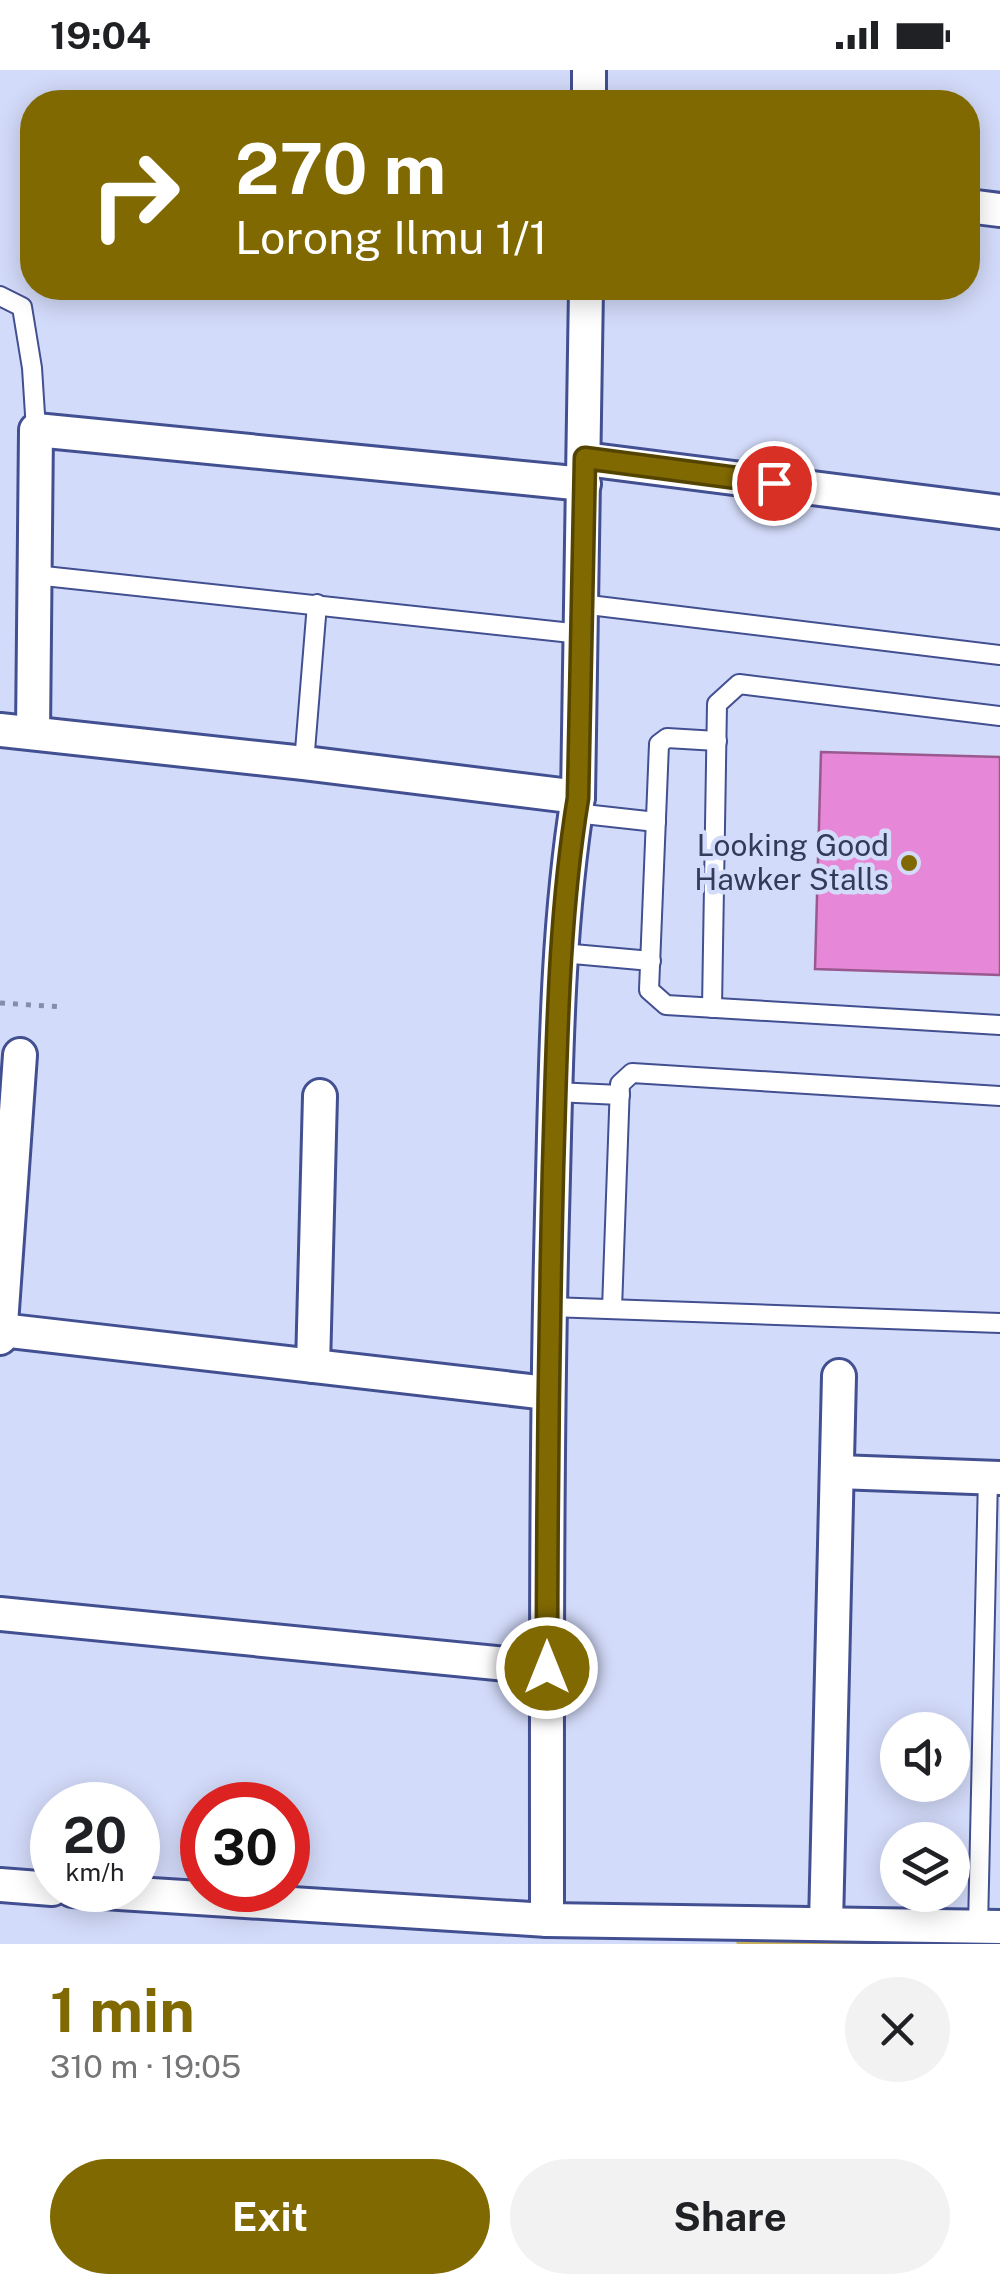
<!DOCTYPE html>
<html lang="en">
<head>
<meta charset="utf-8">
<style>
  :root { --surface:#fff; --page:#f2f2f2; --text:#202124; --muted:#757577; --accent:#816901 }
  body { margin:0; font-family:"Public Sans",sans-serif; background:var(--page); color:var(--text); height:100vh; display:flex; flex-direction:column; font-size:38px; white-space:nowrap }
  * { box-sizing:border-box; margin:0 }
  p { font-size:32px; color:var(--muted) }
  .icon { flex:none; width:55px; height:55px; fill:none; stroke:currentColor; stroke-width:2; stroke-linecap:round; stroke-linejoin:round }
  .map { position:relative; height:1874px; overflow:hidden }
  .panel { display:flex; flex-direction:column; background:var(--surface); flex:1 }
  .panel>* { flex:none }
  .top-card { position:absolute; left:20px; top:20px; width:960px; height:210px; border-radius:40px; box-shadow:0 5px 25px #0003; background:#816901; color:#fff; overflow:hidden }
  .controls { position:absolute; left:880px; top:1642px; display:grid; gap:20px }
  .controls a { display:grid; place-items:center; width:90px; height:90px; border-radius:50%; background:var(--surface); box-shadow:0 5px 25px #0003; font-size:50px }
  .speed { position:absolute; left:30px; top:1712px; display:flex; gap:20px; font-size:50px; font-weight:700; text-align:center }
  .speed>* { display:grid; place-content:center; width:130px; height:130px; border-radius:50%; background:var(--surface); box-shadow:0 5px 25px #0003; line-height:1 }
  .speed small { font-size:25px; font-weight:400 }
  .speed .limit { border:15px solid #d22; background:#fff; color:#111 }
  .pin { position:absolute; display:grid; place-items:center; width:85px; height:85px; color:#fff; margin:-42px; border:5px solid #fff; border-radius:50%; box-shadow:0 2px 10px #0007 }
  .me { position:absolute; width:110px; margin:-55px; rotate:0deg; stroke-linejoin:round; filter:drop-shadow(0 0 8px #0008) }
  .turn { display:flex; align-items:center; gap:35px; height:210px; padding:0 50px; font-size:45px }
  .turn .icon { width:130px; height:130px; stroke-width:2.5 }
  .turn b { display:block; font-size:70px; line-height:85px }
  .round { display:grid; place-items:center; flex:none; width:105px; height:105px; border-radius:52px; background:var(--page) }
  .summary { display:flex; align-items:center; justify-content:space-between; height:170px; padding:0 50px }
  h1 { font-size:60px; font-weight:700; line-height:75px; color:var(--accent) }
  .primary-button { display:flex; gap:20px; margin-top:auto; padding:20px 50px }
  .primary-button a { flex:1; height:115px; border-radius:60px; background:var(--accent); color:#fff; font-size:40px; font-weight:700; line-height:115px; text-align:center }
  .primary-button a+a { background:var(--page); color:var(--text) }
  .status { display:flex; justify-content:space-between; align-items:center; height:70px; padding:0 50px; background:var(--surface); direction:ltr }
  .status svg { height:28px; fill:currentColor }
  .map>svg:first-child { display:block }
</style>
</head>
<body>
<div class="status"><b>19:04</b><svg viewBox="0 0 49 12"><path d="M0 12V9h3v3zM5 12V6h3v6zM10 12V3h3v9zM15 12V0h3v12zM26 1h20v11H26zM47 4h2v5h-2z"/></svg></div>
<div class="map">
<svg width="1000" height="1874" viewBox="0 0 1000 1874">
  <rect width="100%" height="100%" fill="#d3dbfa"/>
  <polygon fill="#c9b05b" points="736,1872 1000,1873 1000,1874 737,1874"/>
  <polygon fill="#e787d7" stroke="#99598e" stroke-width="2.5" points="821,682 1000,687 1000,905 815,899"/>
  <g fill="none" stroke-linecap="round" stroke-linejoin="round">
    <defs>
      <g id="lane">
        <polyline points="0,226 22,237 32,298 36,360"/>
        <polyline points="35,505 581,564"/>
        <polyline points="581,534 1000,585"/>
        <polyline points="717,671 667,668 659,674 649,920 666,935 1000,955"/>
        <polyline points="304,693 317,534"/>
        <polyline points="575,743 656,752"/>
        <polyline points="562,883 651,891"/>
        <polyline points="712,938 717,634 739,614 1000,646"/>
        <polyline points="555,1022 620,1025"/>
        <polyline points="550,1237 1000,1253"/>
        <polyline points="612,1239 620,1014 632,1003 1000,1026"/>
        <polyline points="978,1857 988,1407"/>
      </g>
      <g id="street">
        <polyline points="589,32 589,0"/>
        <polyline points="968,136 1000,140"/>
        <polyline points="585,389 1000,442"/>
        <polyline points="0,660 304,693 578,727"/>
        <polyline points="33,663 36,360 584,414"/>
        <polyline points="1,1260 547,1323"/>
        <polyline points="0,1268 20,985"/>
        <polyline points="313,1296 320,1026"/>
        <polyline points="838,1402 1000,1408"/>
        <polyline points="0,1544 547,1598"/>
        <polyline points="0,1815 52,1819"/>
        <polyline points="72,1820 547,1850 1000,1857"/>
        <path d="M 547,1850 C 547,1614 546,1379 552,1144 C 556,1005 556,865 578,727 L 586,218"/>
        <polyline points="826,1854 839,1306"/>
      </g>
    </defs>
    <use href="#lane" stroke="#424f91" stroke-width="22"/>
    <use href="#street" stroke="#424f91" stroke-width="38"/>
    <polyline stroke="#858dac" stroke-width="5" stroke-dasharray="5 8" stroke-linecap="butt" points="0,933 64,937"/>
    <use href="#lane" stroke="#fff" stroke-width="18"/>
    <use href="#street" stroke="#fff" stroke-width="32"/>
  </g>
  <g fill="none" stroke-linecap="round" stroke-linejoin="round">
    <defs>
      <path id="route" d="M 547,1598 C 547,1431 549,1265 553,1098 C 557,975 558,850 578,728 L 585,388 L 774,413"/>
    </defs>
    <use href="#route" stroke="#544401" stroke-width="25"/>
    <use href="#route" stroke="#816901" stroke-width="18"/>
  </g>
  <circle fill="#816901" stroke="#d3dbfa" stroke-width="4" cx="909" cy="793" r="10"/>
  <g text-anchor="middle" stroke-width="9" stroke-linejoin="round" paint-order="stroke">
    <g font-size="30" fill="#333b5a" stroke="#d3dbfa" text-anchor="end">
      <text x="889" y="786">Looking Good<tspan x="889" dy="34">Hawker Stalls</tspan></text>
    </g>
  </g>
</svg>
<div class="controls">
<a><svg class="icon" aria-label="sound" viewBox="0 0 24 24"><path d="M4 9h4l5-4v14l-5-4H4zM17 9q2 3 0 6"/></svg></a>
<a><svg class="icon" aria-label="layers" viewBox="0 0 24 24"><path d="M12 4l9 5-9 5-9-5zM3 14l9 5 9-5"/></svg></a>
</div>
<div class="speed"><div>20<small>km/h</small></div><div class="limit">30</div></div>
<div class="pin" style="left:774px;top:413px;background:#d93025"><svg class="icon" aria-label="arrive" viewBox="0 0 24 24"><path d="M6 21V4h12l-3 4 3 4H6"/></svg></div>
<svg class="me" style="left:547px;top:1598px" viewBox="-20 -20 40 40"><circle r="17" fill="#816901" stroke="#fff" stroke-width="3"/><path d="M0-11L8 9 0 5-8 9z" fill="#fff"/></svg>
<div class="top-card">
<div class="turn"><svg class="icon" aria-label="right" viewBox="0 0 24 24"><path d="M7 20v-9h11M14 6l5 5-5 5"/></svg><div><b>270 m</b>Lorong Ilmu 1/1</div></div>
</div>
</div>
<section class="panel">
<div class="summary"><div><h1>1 min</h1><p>310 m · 19:05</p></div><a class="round"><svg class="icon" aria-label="close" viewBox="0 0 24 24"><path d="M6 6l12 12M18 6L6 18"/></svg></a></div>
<div class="primary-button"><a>Exit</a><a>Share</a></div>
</section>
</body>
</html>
